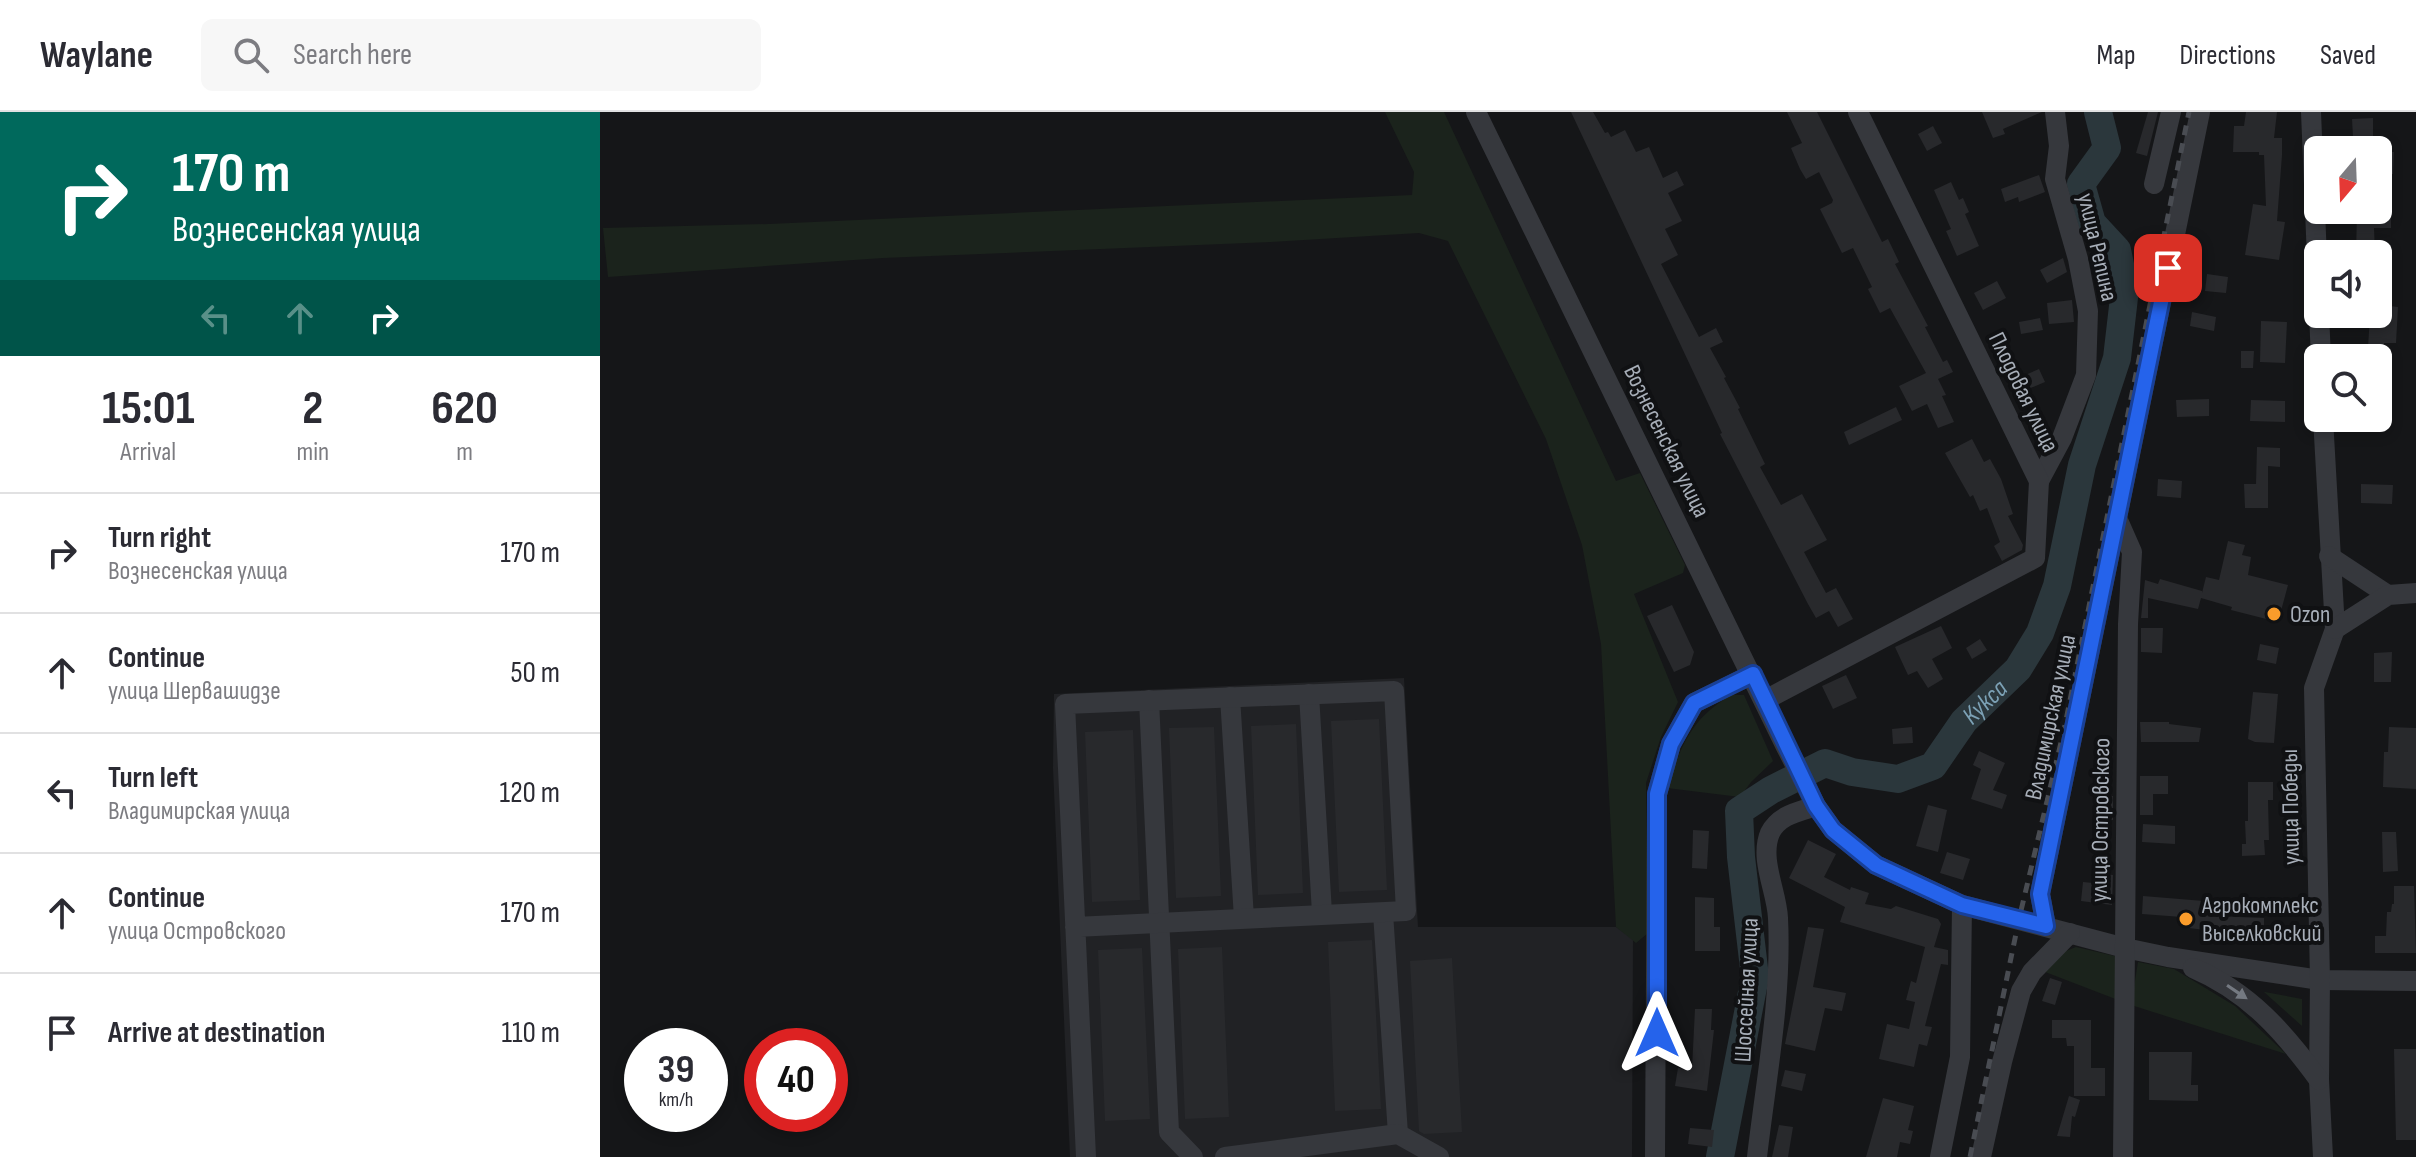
<!DOCTYPE html>
<html lang="en">
<head>
<meta charset="utf-8">
<style>
  :root { --surface:#fff; --page:#f7f7f7; --text:#2b2b33; --muted:#7c7c81; --line:#e1e1e2 }
  body { margin:0; font-family:"Sofia Sans Condensed",sans-serif; background:var(--page); color:var(--text); height:100vh; display:flex; flex-direction:column; font-size:30px; white-space:nowrap }
  * { box-sizing:border-box; margin:0 }
  p { font-size:26px; color:var(--muted) }
  .icon { flex:none; width:44px; height:44px; fill:none; stroke:currentColor; stroke-width:2; stroke-linecap:round; stroke-linejoin:round }
  .map { position:relative; flex:1; overflow:hidden }
  .details { display:flex; flex-direction:column; background:var(--surface); width:600px }
  .details>* { flex:none }
  .banner { background:#00695c; color:#fff; overflow:hidden }
  .needle { width:52px; rotate:199deg }
  .tools { position:absolute; left:1704px; top:24px; display:grid; gap:16px }
  .tools a { display:grid; place-items:center; width:88px; height:88px; border-radius:12px; background:var(--surface); box-shadow:0 4px 12px #0003; font-size:40px }
  .speed { position:absolute; left:24px; top:916px; display:flex; gap:16px; font-size:40px; font-weight:700; text-align:center }
  .speed>* { display:grid; place-content:center; width:104px; height:104px; border-radius:50%; background:var(--surface); box-shadow:0 4px 12px #0003; line-height:1 }
  .speed small { font-size:20px; font-weight:400 }
  .speed .limit { border:12px solid #d22; background:#fff; color:#111 }
  .pin { position:absolute; display:grid; place-items:center; width:68px; height:68px; color:#fff; margin:-34px; border-radius:16px; box-shadow:0 4px 12px #0006 }
  .me { position:absolute; width:88px; margin:-44px; rotate:0deg; stroke-linejoin:round; filter:drop-shadow(0 0 6px #0008) }
  .turn { display:flex; align-items:center; gap:28px; height:168px; padding:0 40px; font-size:36px }
  .turn .icon { width:104px; height:104px; stroke-width:2.5 }
  .turn b { display:block; font-size:56px; line-height:68px }
  .lanes { display:flex; align-items:center; height:76px; padding:0 40px; background:#0003; justify-content:center; gap:40px; direction:ltr }
  .lanes .off { opacity:.35 }
  .eta { display:flex; justify-content:space-evenly; align-items:center; height:136px; text-align:center }
  .eta b { font-size:48px; font-weight:700; line-height:56px }
  ul { padding:0; list-style:none }
  li { display:flex; align-items:center; gap:24px; height:120px; padding:0 40px; border-top:2px solid var(--line) }
  li div { flex:1 }
  li b { display:block; font-size:30px }
  li em { font-style:normal }
  header { display:flex; align-items:center; gap:48px; box-sizing:border-box; height:112px; padding:0 40px; background:var(--surface); border-bottom:2px solid var(--line) }
  header strong { font-size:38px }
  nav { display:flex; gap:44px; margin-inline-start:auto; font-size:28px }
  .search { width:560px; height:72px; background:var(--page); display:flex; align-items:center; gap:20px; box-sizing:border-box; padding:0 28px; border-radius:12px; color:var(--muted); font-size:30px }
  main { display:flex; flex:1; min-height:0 }
  .map>svg:first-child { display:block }
</style>
</head>
<body>
<header>
<strong>Waylane</strong>
<div class="search"><svg class="icon" aria-label="search" viewBox="0 0 24 24"><circle cx="10" cy="10" r="6"/><path d="M15 15l6 6"/></svg>Search here</div>
<nav><a>Map</a><a>Directions</a><a>Saved</a></nav>
</header>
<main>
<section class="details">
<div class="banner">
<div class="turn"><svg class="icon" aria-label="right" viewBox="0 0 24 24"><path d="M7 20v-9h11M14 6l5 5-5 5"/></svg><div><b>170 m</b>Вознесенская улица</div></div>
<div class="lanes"><svg class="icon off" aria-label="left" viewBox="0 0 24 24"><path d="M17 20v-9H6M10 6l-5 5 5 5"/></svg><svg class="icon off" aria-label="ahead" viewBox="0 0 24 24"><path d="M12 20V5M6 11l6-6 6 6"/></svg><svg class="icon" aria-label="right" viewBox="0 0 24 24"><path d="M7 20v-9h11M14 6l5 5-5 5"/></svg></div>
</div>
<div class="eta">
<div><b>15:01</b><p>Arrival</p></div>
<div><b>2</b><p>min</p></div>
<div><b>620</b><p>m</p></div>
</div>
<ul>
<li><svg class="icon" aria-label="right" viewBox="0 0 24 24"><path d="M7 20v-9h11M14 6l5 5-5 5"/></svg><div><b>Turn right</b><p>Вознесенская улица</p></div><em>170 m</em></li>
<li><svg class="icon" aria-label="ahead" viewBox="0 0 24 24"><path d="M12 20V5M6 11l6-6 6 6"/></svg><div><b>Continue</b><p>улица Шервашидзе</p></div><em>50 m</em></li>
<li><svg class="icon" aria-label="left" viewBox="0 0 24 24"><path d="M17 20v-9H6M10 6l-5 5 5 5"/></svg><div><b>Turn left</b><p>Владимирская улица</p></div><em>120 m</em></li>
<li><svg class="icon" aria-label="ahead" viewBox="0 0 24 24"><path d="M12 20V5M6 11l6-6 6 6"/></svg><div><b>Continue</b><p>улица Островского</p></div><em>170 m</em></li>
<li><svg class="icon" aria-label="arrive" viewBox="0 0 24 24"><path d="M6 21V4h12l-3 4 3 4H6"/></svg><div><b>Arrive at destination</b></div><em>110 m</em></li>
</ul>
</section>
<div class="map">
<svg width="1816" height="1045" viewBox="0 0 1816 1045">
  <rect width="100%" height="100%" fill="#151618"/>
  <polygon fill="#212225" points="804,566 818,815 1016,815 1033,827 1032,1045 470,1045 453,656 454,582"/>
  <g fill="#1b231c">
    <polygon points="785,0 844,0 1016,369 1040,361 1085,453 1083,461 1034,482 1078,590 1061,625 1046,671 1048,821 1036,831 1016,815 1001,532 982,433 946,327 848,129 819,121 671,130 283,146 8,165 3,116 169,112 812,83 814,60"/>
    <path d="M 1131,583 L 1144,583 L 1173,649 L 1151,670 L 1140,685 L 1067,676 C 1082,632 1090,608 1131,583 Z"/>
    <polygon points="1476,835 1519,845 1518,888 1440,858 1461,841"/>
    <polygon points="1538,850 1574,857 1635,894 1686,942 1531,893"/>
    <polygon points="1665,880 1702,887 1702,914 1664,880"/>
  </g>
  <g fill="none" stroke-linecap="round" stroke-linejoin="round">
    <path stroke="#2b373c" stroke-width="28" id="s1" d="M 1120,1045 L 1155,865 L 1141,745 L 1139,699 L 1171,678 L 1225,651 L 1252,660 L 1298,667 L 1333,654 L 1364,609 L 1418,557 L 1440,521 L 1457,474 L 1482,353 L 1517,246 L 1525,177 L 1517,138 L 1492,111 L 1481,72 L 1507,36 L 1498,0"/>
  </g>
  <g fill="#28292c">
    <polygon points="971,0 993,0 1005,21 1008,20 1011,25 1025,18 1036,40 1049,35 1063,66 1077,59 1084,73 1068,81 1082,109 1065,117 1078,143 1061,152 1099,225 1116,216 1123,230 1110,236 1126,265 1124,266 1140,296 1138,297 1165,352 1160,355 1181,393 1202,382 1227,428 1204,440 1226,481 1236,476 1253,507 1238,515 1229,499 1216,506 1208,492 1120,322 1122,321"/>
    <polygon points="1187,0 1217,0 1282,130 1288,127 1299,150 1295,152 1328,214 1325,215 1343,250 1347,248 1353,260 1338,267 1346,283 1342,284 1354,310 1338,316 1327,292 1312,299 1299,274 1326,261 1290,196 1280,201 1268,177 1272,175 1253,136 1242,141 1220,97 1232,91 1233,88 1219,60 1206,67 1200,57 1191,36 1202,31"/>
    <polygon points="1382,0 1442,0 1403,17 1405,22 1393,26"/>
    <polygon points="1548,0 1558,0 1547,44 1536,41"/>
    <polygon points="1646,0 1677,0 1674,26 1682,26 1682,43 1677,109 1685,110 1679,148 1645,143 1653,92 1666,94 1664,43 1659,43 1659,40 1633,40 1634,14 1644,14"/>
    <polygon points="1773,6 1773,24 1753,25 1752,7"/>
    <polygon points="1333,14 1342,31 1327,39 1318,22"/>
    <polygon points="1778,40 1794,40 1793,62 1778,62"/>
    <polygon points="1439,63 1445,80 1419,90 1418,85 1405,90 1401,77"/>
    <polygon points="1351,70 1359,88 1363,86 1369,100 1365,102 1379,134 1357,144 1346,119 1351,117 1334,78"/>
    <polygon points="1757,100 1791,100 1791,116 1774,116 1775,142 1756,142"/>
    <polygon points="1463,146 1467,160 1447,171 1440,158"/>
    <polygon points="1778,159 1791,160 1790,194 1798,195 1796,231 1784,231 1784,237 1768,236 1770,202 1778,202"/>
    <polygon points="1607,162 1628,165 1626,181 1605,179"/>
    <polygon points="1397,169 1406,186 1383,198 1374,181"/>
    <polygon points="1472,188 1474,210 1449,212 1447,191"/>
    <polygon points="1592,200 1616,205 1614,219 1590,214"/>
    <polygon points="1440,206 1443,218 1421,222 1419,210"/>
    <polygon points="1661,209 1687,210 1685,251 1660,250"/>
    <polygon points="1641,239 1654,239 1653,256 1641,256"/>
    <polygon points="1439,257 1445,270 1421,280 1416,267"/>
    <polygon points="1609,287 1609,304 1577,305 1576,288"/>
    <polygon points="1651,288 1685,289 1685,310 1650,309"/>
    <polygon points="1296,295 1302,308 1249,333 1244,320"/>
    <polygon points="1372,327 1384,350 1390,347 1401,367 1413,402 1408,404 1423,433 1422,438 1402,449 1394,434 1400,430 1387,396 1380,399 1373,383 1370,385 1345,341"/>
    <polygon points="1657,335 1680,336 1680,355 1668,354 1668,396 1645,396 1644,372 1656,372"/>
    <polygon points="1558,367 1582,369 1581,386 1557,384"/>
    <polygon points="1761,372 1793,373 1792,392 1761,391"/>
    <polygon points="1628,429 1645,433 1642,443 1651,445 1648,463 1688,473 1678,510 1631,498 1632,495 1601,486 1598,497 1548,486 1548,506 1541,506 1545,468 1558,472 1560,467 1602,479 1602,481 1606,465 1619,468"/>
    <polygon points="1072,493 1094,540 1090,553 1074,560 1047,504"/>
    <polygon points="1341,514 1352,536 1332,547 1343,567 1328,576 1317,559 1308,563 1295,535"/>
    <polygon points="1541,516 1563,516 1562,541 1541,540"/>
    <polygon points="1380,527 1387,538 1372,547 1366,536"/>
    <polygon points="1660,532 1679,536 1676,552 1657,548"/>
    <polygon points="1792,540 1791,570 1774,570 1774,541"/>
    <polygon points="1246,563 1257,586 1233,597 1222,574"/>
    <polygon points="1653,580 1678,582 1674,631 1655,630 1648,627"/>
    <polygon points="779,607 787,778 739,780 731,609"/>
    <polygon points="1540,610 1569,610 1569,612 1601,616 1599,630 1541,630"/>
    <polygon points="696,612 703,781 658,783 651,614"/>
    <polygon points="614,615 621,784 576,786 569,616"/>
    <polygon points="1312,615 1313,631 1293,632 1292,617"/>
    <polygon points="1789,615 1816,616 1816,677 1783,675 1784,640 1788,640"/>
    <polygon points="533,618 540,788 492,790 485,620"/>
    <polygon points="1379,639 1405,651 1393,678 1407,683 1402,697 1371,687 1381,657 1373,653"/>
    <polygon points="1540,664 1568,664 1568,682 1553,682 1553,703 1540,703"/>
    <polygon points="1648,670 1673,670 1673,688 1668,688 1669,728 1664,728 1665,743 1642,744 1642,732 1646,732 1645,709 1648,709"/>
    <polygon points="1495,683 1513,684 1513,708 1495,708"/>
    <polygon points="1328,693 1347,698 1338,740 1316,734"/>
    <polygon points="1543,712 1575,714 1575,732 1542,730"/>
    <polygon points="1093,718 1109,719 1107,757 1092,756"/>
    <polygon points="1782,720 1796,720 1798,759 1783,760"/>
    <polygon points="1208,728 1236,742 1224,765 1250,778 1251,775 1269,781 1265,792 1291,797 1296,794 1338,807 1341,812 1334,835 1348,838 1348,853 1341,852 1325,914 1332,915 1327,934 1319,932 1314,955 1279,947 1287,912 1309,917 1315,890 1306,888 1311,869 1316,871 1325,835 1240,810 1245,795 1189,766"/>
    <polygon points="1347,740 1370,747 1363,768 1340,761"/>
    <polygon points="1494,761 1513,763 1512,793 1481,789 1483,770 1493,771"/>
    <polygon points="1794,774 1814,774 1816,841 1775,841 1775,824 1786,824 1787,800 1791,800 1792,792 1794,792"/>
    <polygon points="1543,784 1616,790 1614,804 1664,806 1664,819 1613,819 1581,815 1582,805 1542,802"/>
    <polygon points="1095,785 1114,786 1114,815 1120,815 1120,839 1095,839"/>
    <polygon points="1208,815 1224,817 1213,875 1246,881 1242,899 1225,896 1215,939 1185,932"/>
    <polygon points="772,828 781,997 735,999 728,830"/>
    <polygon points="622,835 629,1005 585,1007 578,837"/>
    <polygon points="542,836 550,1007 505,1009 498,838"/>
    <polygon points="852,846 862,1020 824,1022 819,1019 810,849"/>
    <polygon points="1450,866 1462,870 1455,893 1442,889"/>
    <polygon points="1095,897 1112,897 1111,918 1114,918 1107,979 1075,974 1078,956 1092,957"/>
    <polygon points="1452,908 1491,908 1491,956 1505,956 1505,984 1474,984 1474,934 1467,934 1466,926 1452,926"/>
    <polygon points="1794,937 1816,937 1816,1028 1796,1028"/>
    <polygon points="1549,940 1592,940 1591,973 1598,973 1598,989 1549,988"/>
    <polygon points="1185,958 1206,962 1202,979 1181,974"/>
    <polygon points="1469,984 1480,988 1475,1005 1472,1004 1470,1025 1457,1024"/>
    <polygon points="1283,986 1314,994 1308,1018 1313,1019 1310,1032 1300,1030 1297,1045 1266,1045"/>
    <polygon points="1179,1013 1193,1015 1188,1045 1172,1045"/>
    <polygon points="1090,1016 1114,1018 1112,1035 1088,1032"/>
  </g>
  <g fill="none" stroke-linecap="round" stroke-linejoin="round">
    <g stroke="#36383d" stroke-width="20">
      <polyline points="876,0 1186,635 1216,694 1233,718 1276,753 1362,793 1525,836 1568,845 1720,868 1816,869"/>
      <polyline points="1711,0 1718,171"/>
      <polyline points="1554,72 1571,0"/>
      <polyline points="1719,202 1721,246"/>
      <polyline points="1723,306 1735,517 1714,576 1720,868 1719,968 1723,1045"/>
      <polyline points="1439,369 1462,326 1486,263 1488,199 1478,147 1455,67 1459,34 1455,0"/>
      <polyline points="1729,444 1788,483"/>
      <polyline points="1735,517 1788,483 1816,481"/>
      <polyline points="709,582 722,801"/>
      <polyline points="630,585 644,806"/>
      <polyline points="549,588 569,1020 593,1045"/>
      <polyline points="1165,588 1435,446 1439,369 1258,0"/>
      <polyline points="783,801 798,1022"/>
      <polyline points="1446,814 1440,782 1517,406"/>
      <polyline points="475,815 806,799 794,579 465,592 486,1045"/>
      <path d="M 1593,856 C 1649,880 1684,920 1719,968"/>
      <polyline points="625,1045 798,1022 839,1045"/>
      <polyline points="1055,1045 1057,682 1071,632 1094,591 1153,562"/>
      <path d="M 1157,1045 C 1166,967 1182,885 1178,806 C 1177,780 1159,747 1170,721 C 1179,703 1198,700 1216,694"/>
      <polyline points="1340,1045 1360,945 1362,793"/>
      <polyline points="1381,1045 1402,950 1421,879 1432,860 1470,821"/>
      <polyline points="1523,1045 1528,512 1532,440 1517,406 1600,0"/>
    </g>
    <polyline stroke="#494c52" stroke-width="5" stroke-dasharray="10 8" stroke-linecap="butt" points="1370,1045 1419,807 1464,618 1589,0"/>
  </g>
  <defs><path id="oneway-solid" d="M-6-.8H1V-3.2L6.5 0L1 3.2V.8H-6Z" transform="scale(2)"/></defs>
  <use fill="#747981" href="#oneway-solid" transform="translate(1637 880) rotate(34)"/>
  <g fill="none" stroke-linecap="round" stroke-linejoin="round">
    <defs>
      <polyline id="route" points="1057,921 1057,682 1071,632 1094,591 1153,562 1216,694 1233,718 1276,753 1362,793 1446,814 1440,782 1568,156"/>
    </defs>
    <use href="#route" stroke="#184099" stroke-width="20"/>
    <use href="#route" stroke="#2563eb" stroke-width="14"/>
  </g>
  <g fill="#fa9c2b" stroke="#101113" stroke-width="3">
    <circle cx="1674" cy="502" r="8"/>
    <circle cx="1586" cy="807" r="8"/>
  </g>
  <g text-anchor="middle" stroke-width="8" stroke-linejoin="round" paint-order="stroke">
    <g font-size="24" fill="#a7aeb8" stroke="#101113">
      <text transform="translate(1498 135) rotate(77)" y="8">улица Репина</text>
      <text transform="translate(1424 280) rotate(64)" y="8">Плодовая улица</text>
      <text transform="translate(1067 329) rotate(64)" y="8">Вознесенская улица</text>
      <text transform="translate(1450 605) rotate(-78)" y="8">Владимирская улица</text>
      <text transform="translate(1690 695) rotate(-91)" y="8">улица Победы</text>
      <text transform="translate(1500 708) rotate(-89)" y="8">улица Островского</text>
      <text transform="translate(1146 878) rotate(-87)" y="8">Шоссейная улица</text>
    </g>
    <g font-size="24" fill="#a7aeb8" stroke="#101113" text-anchor="start">
      <text x="1690" y="510">Ozon</text>
      <text x="1602" y="801">Агрокомплекс<tspan x="1602" dy="28">Выселковский</tspan></text>
    </g>
    <g font-size="26" font-style="italic" fill="#7ca1b5" stroke="#101113">
      <text dy="9" stroke="none"><textPath href="#s1" startOffset="644">Кукса</textPath></text>
    </g>
  </g>
</svg>
<div class="tools">
<a><svg class="needle" viewBox="-14 -14 28 28"><path d="M0-13l5 13h-10z" fill="#e53935"/><path d="M0 13l5-13h-10z" fill="#7c7c81"/></svg></a>
<a><svg class="icon" aria-label="sound" viewBox="0 0 24 24"><path d="M4 9h4l5-4v14l-5-4H4zM17 9q2 3 0 6"/></svg></a>
<a><svg class="icon" aria-label="search" viewBox="0 0 24 24"><circle cx="10" cy="10" r="6"/><path d="M15 15l6 6"/></svg></a>
</div>
<div class="speed"><div>39<small>km/h</small></div><div class="limit">40</div></div>
<div class="pin" style="left:1568px;top:156px;background:#d93025"><svg class="icon" aria-label="arrive" viewBox="0 0 24 24"><path d="M6 21V4h12l-3 4 3 4H6"/></svg></div>
<svg class="me" style="left:1057px;top:921px" viewBox="-20 -20 40 40"><path d="M0-17L14 15 0 8-14 15z" fill="#2563eb" stroke="#fff" stroke-width="4"/></svg>
</div>
</main>
</body>
</html>
